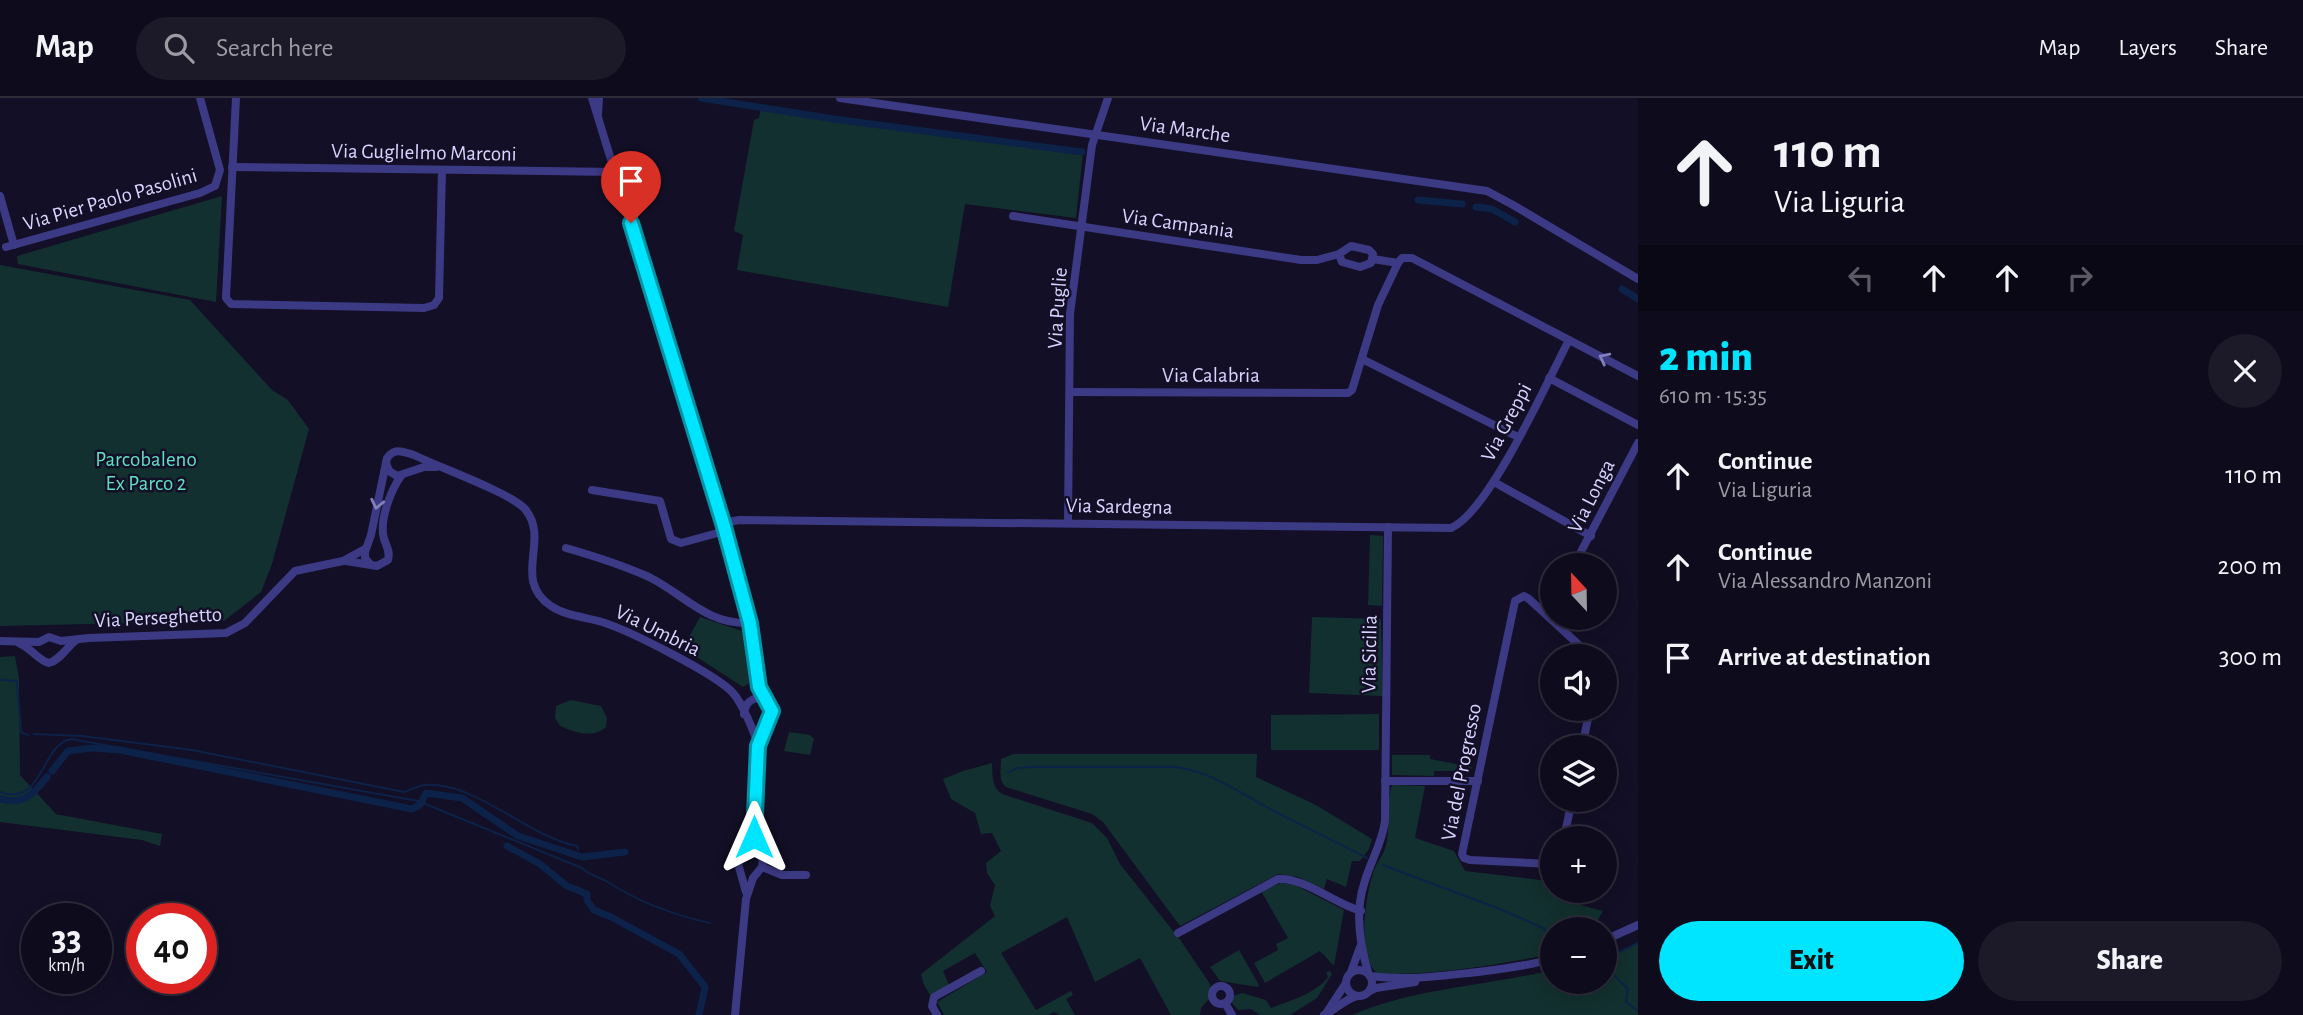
<!DOCTYPE html>
<html lang="en">
<head>
<meta charset="utf-8">
<style>
  :root { --surface:#0e0b1c; --page:#1c1929; --text:#f1f3f6; --muted:#9b9ba3; --line:#2e2b3b; --accent:#00e5ff }
  body { margin:0; font-family:"Alegreya Sans",sans-serif; background:var(--page); color:var(--text); height:100vh; display:flex; flex-direction:column; font-size:26px; white-space:nowrap }
  * { box-sizing:border-box; margin:0 }
  p { font-size:23px; color:var(--muted) }
  .icon { flex:none; width:38px; height:38px; fill:none; stroke:currentColor; stroke-width:2; stroke-linecap:round; stroke-linejoin:round }
  .map { position:relative; flex:1; overflow:hidden }
  .sheet { display:flex; flex-direction:column; background:var(--surface); width:665px }
  .sheet>* { flex:none }
  .guide { background:#0e0b1c; color:var(--text); overflow:hidden }
  .needle { width:46px; rotate:338deg }
  .controls { position:absolute; left:1540px; top:455px; display:grid; gap:14px }
  .controls a { display:grid; place-items:center; width:77px; height:77px; border-radius:50%; background:var(--surface); box-shadow:0 4px 18px #0003,0 0 0 2px var(--line); font-size:35px }
  .speed { position:absolute; left:21px; top:805px; display:flex; gap:14px; font-size:35px; font-weight:700; text-align:center }
  .speed>* { display:grid; place-content:center; width:91px; height:91px; border-radius:50%; background:var(--surface); box-shadow:0 4px 18px #0003,0 0 0 2px var(--line); line-height:1 }
  .speed small { font-size:18px; font-weight:400 }
  .speed .limit { border:10px solid #d22; background:#fff; color:#111 }
  .pin { position:absolute; display:grid; place-items:center; width:60px; height:60px; color:#fff; margin:-72px -30px; border-radius:50% 50% 50% 0; rotate:-45deg; box-shadow:0 0 7px #0007 }
  .pin .icon { rotate:45deg }
  .me { position:absolute; width:77px; margin:-38px; rotate:0deg; stroke-linejoin:round; filter:drop-shadow(0 0 5px #0008) }
  .turn { display:flex; align-items:center; gap:24px; height:147px; padding:0 21px; font-size:32px }
  .turn .icon { width:91px; height:91px; stroke-width:2.5 }
  .turn b { display:block; font-size:49px; line-height:60px }
  .lanes { display:flex; align-items:center; height:66px; padding:0 21px; background:#0003; justify-content:center; gap:35px; direction:ltr }
  .lanes .off { opacity:.35 }
  .round { display:grid; place-items:center; flex:none; width:74px; height:74px; border-radius:37px; background:var(--page) }
  .head { display:flex; align-items:center; justify-content:space-between; height:119px; padding:0 21px }
  h1 { font-size:42px; font-weight:800; line-height:52px; color:var(--accent) }
  .button { display:flex; gap:14px; margin-top:auto; padding:14px 21px }
  .button a { flex:1; height:80px; border-radius:42px; background:var(--accent); color:#111; font-size:28px; font-weight:800; line-height:80px; text-align:center }
  .button a+a { background:var(--page); color:var(--text) }
  ul { padding:0; list-style:none }
  li { display:flex; align-items:center; gap:21px; height:91px; padding:0 21px }
  li div { flex:1 }
  li b { display:block; font-size:26px }
  li em { font-style:normal }
  header { display:flex; align-items:center; gap:42px; box-sizing:border-box; height:98px; padding:0 35px; background:var(--surface); border-bottom:2px solid var(--line) }
  header strong { font-size:33px }
  nav { display:flex; gap:38px; margin-inline-start:auto; font-size:24px }
  .search { width:490px; height:63px; background:var(--page); display:flex; align-items:center; gap:18px; box-sizing:border-box; padding:0 24px; border-radius:38px; color:var(--muted); font-size:26px }
  main { display:flex; flex:1; min-height:0 }
  .map>svg:first-child { display:block }
</style>
</head>
<body>
<header>
<strong>Map</strong>
<div class="search"><svg class="icon" aria-label="search" viewBox="0 0 24 24"><circle cx="10" cy="10" r="6"/><path d="M15 15l6 6"/></svg>Search here</div>
<nav><a>Map</a><a>Layers</a><a>Share</a></nav>
</header>
<main>
<div class="map">
<svg width="1638" height="917" viewBox="0 0 1638 917">
  <rect width="100%" height="100%" fill="#130f26"/>
  <g fill="#12302f">
    <polygon points="761,11 1083,54 1076,120 965,106 948,209 737,172 743,137 734,133 754,22 759,20"/>
    <polygon points="222,98 216,204 18,166 17,158"/>
    <polygon points="0,167 190,202 272,292 288,302 309,331 272,466 261,494 224,523 0,528"/>
    <polygon points="1370,437 1383,438 1382,508 1368,507"/>
    <polygon points="700,519 742,533 749,585 743,589 683,550"/>
    <polygon points="1312,519 1381,521 1383,598 1309,595"/>
    <polygon points="15,558 19,580 20,677 56,716 162,736 160,748 142,742 0,724 0,559"/>
    <path d="M 571,602 L 601,608 L 607,620 L 606,629 C 593,641 574,634 560,628 L 555,620 L 556,608 Z"/>
    <polygon points="1379,616 1379,652 1271,652 1271,617"/>
    <polygon points="789,634 810,637 814,641 810,657 784,653"/>
    <path d="M 1013,656 L 1257,656 L 1256,679 L 1316,707 L 1372,741 L 1369,751 L 1360,763 L 1352,763 L 1346,789 L 1327,781 L 1324,791 L 1298,779 L 1278,776 L 1180,828 L 1103,724 L 1092,716 L 1006,689 C 998,682 1001,672 1001,661 Z"/>
    <polygon points="1392,657 1430,657 1430,661 1472,669 1470,673 1434,673 1434,678 1392,677"/>
    <path d="M 992,665 C 993,678 991,688 1002,696 L 1092,725 L 1107,740 L 1120,766 L 1181,843 L 1210,886 L 1210,900 L 1201,910 L 1200,917 L 1171,917 L 1140,860 L 1095,884 L 1067,819 L 1001,855 L 1036,912 L 1071,893 L 1073,897 L 1066,901 L 1075,917 L 1060,917 L 1054,914 L 1048,917 L 944,917 L 937,904 L 987,874 L 975,855 L 943,873 L 949,887 L 930,897 L 924,887 L 921,876 L 995,818 L 990,808 L 995,787 L 987,775 L 986,765 L 1001,753 L 992,735 L 981,736 L 975,715 L 951,701 L 943,681 L 963,673 Z"/>
    <path d="M 1392,687 L 1425,688 L 1415,740 L 1454,753 L 1465,773 L 1548,783 L 1558,801 L 1603,813 L 1594,829 L 1596,831 L 1552,831 L 1552,856 C 1495,867 1436,877 1378,876 C 1355,859 1366,796 1374,772 C 1378,763 1384,756 1386,747 C 1391,727 1385,707 1392,687 Z"/>
    <polygon points="1281,785 1295,787 1344,812 1334,868 1320,853 1265,885 1254,865 1278,852 1276,846 1288,840 1261,793"/>
    <path d="M 1638,844 L 1638,917 L 1352,917 C 1415,890 1486,888 1552,872 L 1552,884 L 1605,884 L 1605,859 L 1617,856 Z"/>
    <polygon points="1239,852 1259,887 1258,889 1220,883 1210,869"/>
    <path d="M 1330,873 L 1332,876 L 1317,900 L 1290,917 L 1260,917 L 1251,911 L 1238,912 L 1231,904 L 1233,898 L 1242,895 L 1266,902 L 1271,910 C 1289,903 1317,895 1328,879 L 1326,874 Z"/>
  </g>
  <g fill="none" stroke-linecap="round" stroke-linejoin="round">
    <g stroke="#0c2248" stroke-width="2">
      <polyline points="0,582 17,583 21,634 28,637"/>
      <path d="M 34,636 L 82,638 L 192,652 L 404,694 C 411,692 417,688 425,687 C 475,683 526,738 577,748 L 578,751"/>
      <path d="M 1008,675 L 1017,670 L 1032,669 L 1175,669 C 1207,673 1231,689 1259,705 C 1294,724 1331,741 1367,760"/>
      <path d="M 0,694 C 44,709 40,647 71,641 L 418,703 L 582,770 C 589,777 597,778 606,783 C 637,803 673,817 710,825"/>
      <polyline points="1383,767 1505,813 1543,830 1552,838"/>
      <polyline points="1605,861 1638,845"/>
      <polyline points="1605,868 1628,891 1626,904 1638,913"/>
    </g>
    <g stroke="#0c2248" stroke-width="7">
      <polyline points="701,0 834,21 1082,54"/>
      <polyline points="1418,102 1462,106"/>
      <polyline points="1476,109 1492,111 1515,124"/>
      <polyline points="1622,191 1638,201"/>
      <polyline points="52,673 68,653 92,650 120,652 412,711 420,707 426,695 462,700 518,738 582,759 625,754"/>
      <path d="M 0,701 C 25,707 32,697 47,679"/>
      <polyline points="507,748 540,766 567,788 587,796 587,802 594,812 611,819 679,856 705,889 699,917"/>
    </g>
    <g stroke="#3d3a85" stroke-width="8">
      <polyline points="236,0 226,200 231,206 424,210 434,207 439,200 442,72"/>
      <polyline points="592,0 723,425 750,525 759,589 772,613 758,648 754,705 754,745 763,762 762,769 753,780 746,801 735,917"/>
      <polyline points="840,0 1487,93 1513,107 1638,181"/>
      <polyline points="598,16 599,0"/>
      <polyline points="232,69 616,74"/>
      <polyline points="0,98 14,147"/>
      <polyline points="1013,118 1301,162 1317,162 1339,156"/>
      <polygon points="1351,148 1369,152 1373,156 1371,165 1360,169 1342,164 1339,156"/>
      <polyline points="6,149 200,95 215,88 220,72 200,0"/>
      <polyline points="1373,161 1398,165"/>
      <polyline points="1362,261 1518,339"/>
      <polyline points="1549,280 1638,327"/>
      <polyline points="1071,294 1348,295 1352,292 1378,207 1398,165 1402,160 1412,160 1638,278"/>
      <polyline points="386,365 389,373 397,378 424,369 436,369"/>
      <polyline points="1494,384 1591,438"/>
      <polyline points="592,392 660,403 671,441 681,445 725,433"/>
      <path d="M 723,425 L 739,422 L 1451,430 C 1489,414 1547,284 1569,242"/>
      <polyline points="1068,425 1070,216 1092,47 1108,0"/>
      <path d="M 566,450 C 594,458 622,467 649,479 C 685,497 707,527 750,525"/>
      <path d="M 346,463 L 377,468 L 388,462 C 391,451 384,446 383,436 C 381,418 391,392 401,378"/>
      <path d="M 370,466 L 365,460 L 365,454 L 371,437 L 387,360 C 395,349 403,354 414,357 C 438,369 511,395 525,411 C 551,442 511,481 551,508 C 566,518 585,519 602,524 C 628,532 716,576 733,595 C 742,605 755,635 758,648"/>
      <polyline points="1574,467 1638,345"/>
      <polyline points="0,543 39,544 49,539 61,543 89,540 226,535 245,525 295,473 343,463 365,451"/>
      <path d="M 19,545 C 31,550 39,563 49,565 C 60,562 67,549 76,542"/>
      <path d="M 744,616 C 745,602 757,596 768,604"/>
      <polyline points="1582,649 1590,611"/>
      <polyline points="1385,683 1478,683"/>
      <polyline points="1564,740 1572,702"/>
      <polyline points="1552,766 1470,762 1464,760 1462,756 1515,503 1524,498 1529,501 1591,558"/>
      <polyline points="762,769 782,777 806,777"/>
      <polyline points="746,794 737,762 747,743 750,729"/>
      <path d="M 1178,835 L 1278,781 C 1304,779 1335,806 1361,813"/>
      <polyline points="1605,842 1638,827"/>
      <circle cx="1359" cy="885" r="13"/>
      <polyline points="1351,874 1360,849"/>
      <path d="M 1368,874 C 1360,847 1355,814 1364,786 C 1370,764 1382,746 1385,723 L 1388,429"/>
      <path d="M 1370,878 C 1407,883 1441,878 1478,874 C 1503,871 1528,868 1552,861"/>
      <circle cx="1221" cy="897" r="9"/>
      <polyline points="1370,893 1376,890 1415,884"/>
      <polyline points="1225,905 1232,917"/>
      <polyline points="1327,914 1346,885"/>
      <polyline points="937,917 932,908 934,899 981,873"/>
      <path d="M 1324,917 C 1335,912 1345,901 1357,898"/>
    </g>
  </g>
  <defs><path id="oneway-chevron" d="M-2-3.5L2.5 0L-2 3.5" fill="none" stroke-width="1.6" stroke-linecap="round" stroke-linejoin="round" transform="scale(1.75)"/></defs>
  <g stroke="#837fbc">
    <use href="#oneway-chevron" transform="translate(1604 260) rotate(-153)"/>
    <use href="#oneway-chevron" transform="translate(377 406) rotate(102)"/>
  </g>
  <g fill="none" stroke-linecap="round" stroke-linejoin="round">
    <defs>
      <polyline id="route" points="631,125 723,425 750,525 759,589 772,613 758,648 754,739"/>
    </defs>
    <use href="#route" stroke="#0095a6" stroke-width="18"/>
    <use href="#route" stroke="#00e5ff" stroke-width="12"/>
  </g>
  <g text-anchor="middle" stroke-width="5" stroke-linejoin="round" paint-order="stroke">
    <g font-size="21" fill="#d9d4ff" stroke="#130f26">
      <text transform="translate(1185 31) rotate(8)" y="7">Via Marche</text>
      <text transform="translate(424 54) rotate(1)" y="7">Via Guglielmo Marconi</text>
      <text transform="translate(110 101) rotate(-16)" y="7">Via Pier Paolo Pasolini</text>
      <text transform="translate(1178 125) rotate(8)" y="7">Via Campania</text>
      <text transform="translate(1057 210) rotate(-86)" y="7">Via Puglie</text>
      <text x="1211" y="284">Via Calabria</text>
      <text transform="translate(1506 324) rotate(-62)" y="7">Via Greppi</text>
      <text transform="translate(1591 398) rotate(-63)" y="7">Via Longa</text>
      <text transform="translate(1119 408) rotate(1)" y="7">Via Sardegna</text>
      <text transform="translate(158 519) rotate(-3)" y="7">Via Perseghetto</text>
      <text transform="translate(658 532) rotate(26)" y="7">Via Umbria</text>
      <text transform="translate(1369 556) rotate(-89)" y="7">Via Sicilia</text>
      <text transform="translate(1461 674) rotate(-79)" y="7">Via del Progresso</text>
    </g>
    <g font-size="21" fill="#5fe0c0" stroke="#130f26">
      <text x="146" y="368">Parcobaleno<tspan x="146" dy="24">Ex Parco 2</tspan></text>
    </g>
  </g>
</svg>
<div class="controls">
<a><svg class="needle" viewBox="-14 -14 28 28"><path d="M0-13l5 13h-10z" fill="#e53935"/><path d="M0 13l5-13h-10z" fill="#9b9ba3"/></svg></a>
<a><svg class="icon" aria-label="sound" viewBox="0 0 24 24"><path d="M4 9h4l5-4v14l-5-4H4zM17 9q2 3 0 6"/></svg></a>
<a><svg class="icon" aria-label="layers" viewBox="0 0 24 24"><path d="M12 4l9 5-9 5-9-5zM3 14l9 5 9-5"/></svg></a>
<a>+</a>
<a>−</a>
</div>
<div class="speed"><div>33<small>km/h</small></div><div class="limit">40</div></div>
<div class="pin" style="left:631px;top:125px;background:#d93025"><svg class="icon" aria-label="arrive" viewBox="0 0 24 24"><path d="M6 21V4h12l-3 4 3 4H6"/></svg></div>
<svg class="me" style="left:754px;top:739px" viewBox="-20 -20 40 40"><path d="M0-17L14 15 0 8-14 15z" fill="#00e5ff" stroke="#fff" stroke-width="4"/></svg>
</div>
<section class="sheet">
<div class="guide">
<div class="turn"><svg class="icon" aria-label="ahead" viewBox="0 0 24 24"><path d="M12 20V5M6 11l6-6 6 6"/></svg><div><b>110 m</b>Via Liguria</div></div>
<div class="lanes"><svg class="icon off" aria-label="left" viewBox="0 0 24 24"><path d="M17 20v-9H6M10 6l-5 5 5 5"/></svg><svg class="icon" aria-label="ahead" viewBox="0 0 24 24"><path d="M12 20V5M6 11l6-6 6 6"/></svg><svg class="icon" aria-label="ahead" viewBox="0 0 24 24"><path d="M12 20V5M6 11l6-6 6 6"/></svg><svg class="icon off" aria-label="right" viewBox="0 0 24 24"><path d="M7 20v-9h11M14 6l5 5-5 5"/></svg></div>
</div>
<div class="head"><div><h1>2 min</h1><p>610 m · 15:35</p></div><a class="round"><svg class="icon" aria-label="close" viewBox="0 0 24 24"><path d="M6 6l12 12M18 6L6 18"/></svg></a></div>
<ul>
<li><svg class="icon" aria-label="ahead" viewBox="0 0 24 24"><path d="M12 20V5M6 11l6-6 6 6"/></svg><div><b>Continue</b><p>Via Liguria</p></div><em>110 m</em></li>
<li><svg class="icon" aria-label="ahead" viewBox="0 0 24 24"><path d="M12 20V5M6 11l6-6 6 6"/></svg><div><b>Continue</b><p>Via Alessandro Manzoni</p></div><em>200 m</em></li>
<li><svg class="icon" aria-label="arrive" viewBox="0 0 24 24"><path d="M6 21V4h12l-3 4 3 4H6"/></svg><div><b>Arrive at destination</b></div><em>300 m</em></li>
</ul>
<div class="button"><a>Exit</a><a>Share</a></div>
</section>
</main>
</body>
</html>
